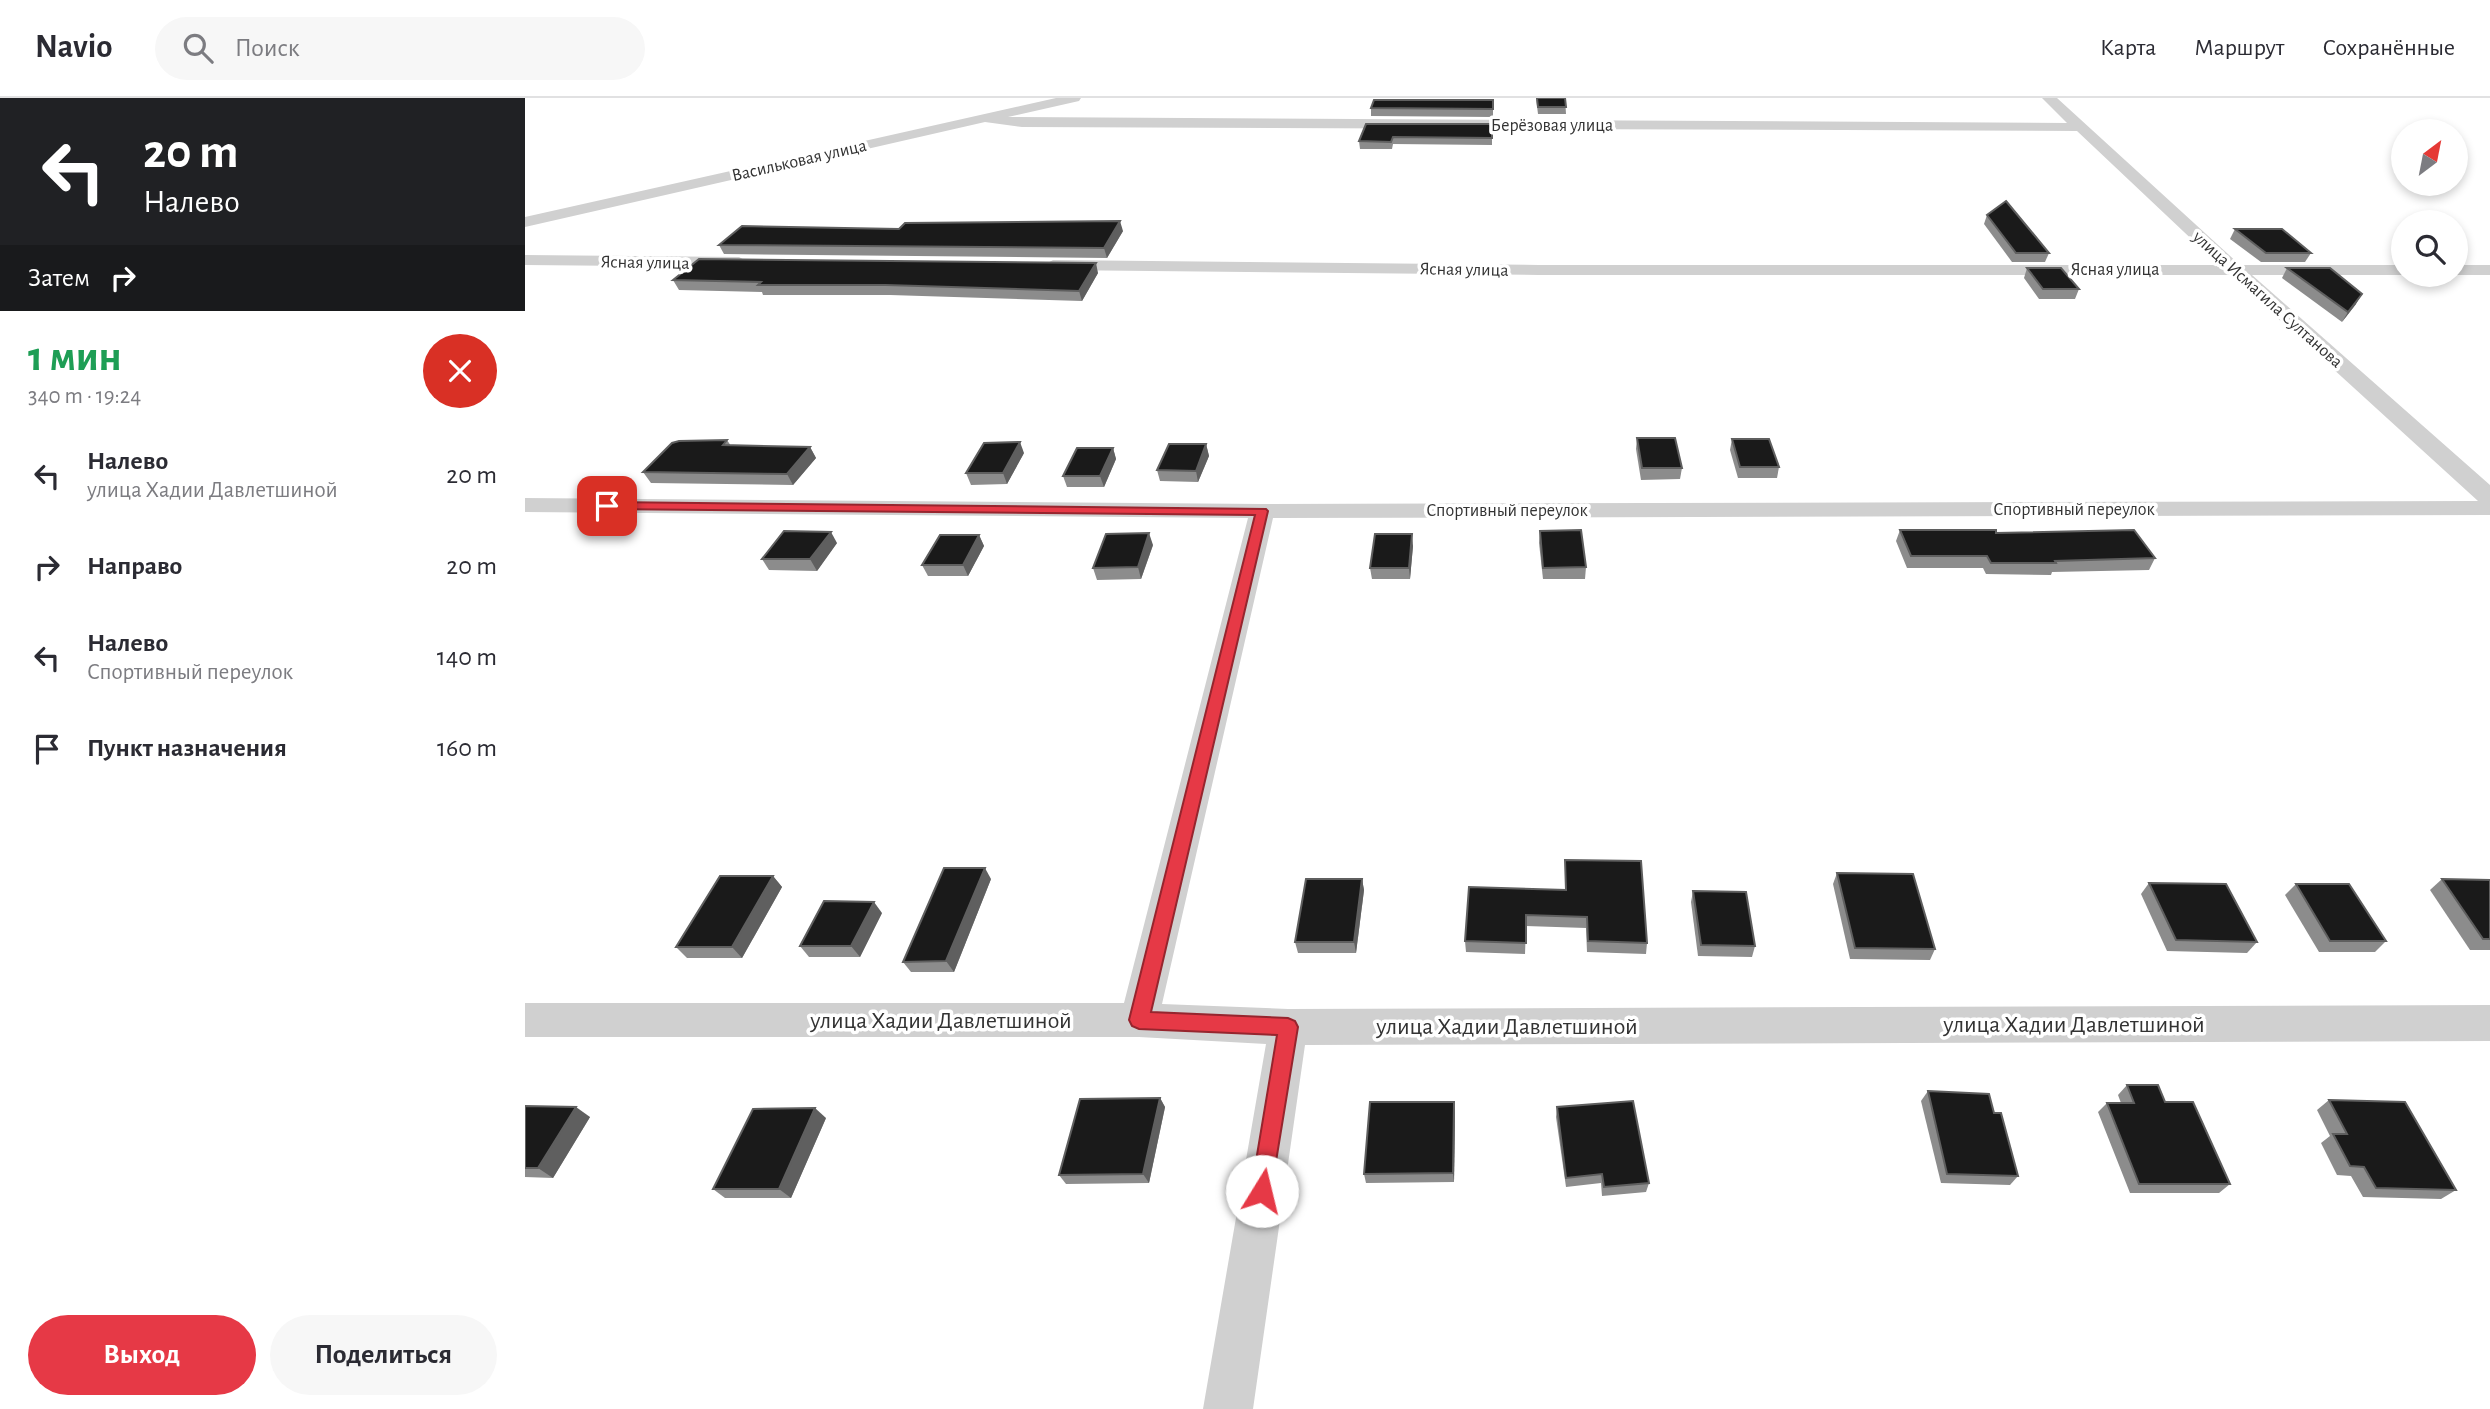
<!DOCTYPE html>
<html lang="ru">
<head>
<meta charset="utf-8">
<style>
  :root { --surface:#fff; --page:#f7f7f7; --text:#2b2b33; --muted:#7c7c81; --line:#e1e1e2; --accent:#e63946 }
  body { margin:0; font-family:"Alegreya Sans",sans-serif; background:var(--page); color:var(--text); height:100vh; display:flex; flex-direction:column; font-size:26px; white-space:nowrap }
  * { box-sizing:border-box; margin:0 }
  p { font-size:23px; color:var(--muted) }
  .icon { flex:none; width:38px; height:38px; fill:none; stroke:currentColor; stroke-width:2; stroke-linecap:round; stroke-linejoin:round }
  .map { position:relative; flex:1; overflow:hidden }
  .drawer { display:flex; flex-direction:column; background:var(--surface); width:525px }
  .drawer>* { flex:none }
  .banner { background:#202124; color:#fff; overflow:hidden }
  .needle { width:46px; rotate:32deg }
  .controls { position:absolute; left:1866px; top:21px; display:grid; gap:14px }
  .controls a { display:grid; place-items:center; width:77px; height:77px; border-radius:50%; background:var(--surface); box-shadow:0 4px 10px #0003; font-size:35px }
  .pin { position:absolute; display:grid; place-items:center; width:60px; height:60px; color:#fff; margin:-30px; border-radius:14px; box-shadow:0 4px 10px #0006 }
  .me { position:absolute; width:77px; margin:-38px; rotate:9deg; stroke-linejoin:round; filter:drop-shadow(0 0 5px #0008) }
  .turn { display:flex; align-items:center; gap:24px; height:147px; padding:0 28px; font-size:32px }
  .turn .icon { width:91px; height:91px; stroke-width:2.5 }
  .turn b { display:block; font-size:49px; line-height:60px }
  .then { display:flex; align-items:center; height:66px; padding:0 28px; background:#0003; gap:14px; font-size:26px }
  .round { display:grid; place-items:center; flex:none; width:74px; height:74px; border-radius:37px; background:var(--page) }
  .headline { display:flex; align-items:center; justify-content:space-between; height:119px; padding:0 28px }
  h1 { font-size:42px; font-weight:700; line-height:52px; color:#1e9e55 }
  .cta { display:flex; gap:14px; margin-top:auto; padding:14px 28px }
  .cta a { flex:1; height:80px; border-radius:42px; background:var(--accent); color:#fff; font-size:28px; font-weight:700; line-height:80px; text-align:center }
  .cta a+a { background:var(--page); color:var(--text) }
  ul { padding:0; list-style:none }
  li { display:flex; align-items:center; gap:21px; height:91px; padding:0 28px }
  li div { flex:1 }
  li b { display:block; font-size:26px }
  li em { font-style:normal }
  header { display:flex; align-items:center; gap:42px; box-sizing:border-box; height:98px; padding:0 35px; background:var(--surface); border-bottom:2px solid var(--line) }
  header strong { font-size:33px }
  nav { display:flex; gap:38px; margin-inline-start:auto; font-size:24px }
  .search { width:490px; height:63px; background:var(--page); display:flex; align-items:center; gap:18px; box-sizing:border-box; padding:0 24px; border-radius:38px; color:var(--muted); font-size:26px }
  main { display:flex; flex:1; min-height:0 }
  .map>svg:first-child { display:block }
</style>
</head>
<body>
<header>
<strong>Navio</strong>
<div class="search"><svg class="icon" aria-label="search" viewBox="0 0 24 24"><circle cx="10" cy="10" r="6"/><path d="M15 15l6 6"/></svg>Поиск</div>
<nav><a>Карта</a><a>Маршрут</a><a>Сохранённые</a></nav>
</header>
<main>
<section class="drawer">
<div class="banner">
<div class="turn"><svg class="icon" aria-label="left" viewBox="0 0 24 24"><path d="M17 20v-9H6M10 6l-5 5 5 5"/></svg><div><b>20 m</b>Налево</div></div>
<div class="then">Затем<svg class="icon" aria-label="right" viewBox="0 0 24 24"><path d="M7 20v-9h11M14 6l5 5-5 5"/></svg></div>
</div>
<div class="headline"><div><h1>1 мин</h1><p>340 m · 19:24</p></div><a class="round" style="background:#d93025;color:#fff"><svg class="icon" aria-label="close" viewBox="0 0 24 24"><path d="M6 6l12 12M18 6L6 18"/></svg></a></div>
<ul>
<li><svg class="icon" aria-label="left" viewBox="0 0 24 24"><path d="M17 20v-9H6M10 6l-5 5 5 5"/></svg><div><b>Налево</b><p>улица Хадии Давлетшиной</p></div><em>20 m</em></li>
<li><svg class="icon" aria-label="right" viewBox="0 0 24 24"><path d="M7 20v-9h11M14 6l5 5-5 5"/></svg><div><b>Направо</b></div><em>20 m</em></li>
<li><svg class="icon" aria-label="left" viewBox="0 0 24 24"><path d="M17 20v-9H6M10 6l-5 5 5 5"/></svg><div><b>Налево</b><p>Спортивный переулок</p></div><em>140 m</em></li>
<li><svg class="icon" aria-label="arrive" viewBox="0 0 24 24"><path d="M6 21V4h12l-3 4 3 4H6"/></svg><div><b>Пункт назначения</b></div><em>160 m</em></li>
</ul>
<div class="cta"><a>Выход</a><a>Поделиться</a></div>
</section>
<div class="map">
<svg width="1965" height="1311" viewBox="0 0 1965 1311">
  <rect width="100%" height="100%" fill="#fff"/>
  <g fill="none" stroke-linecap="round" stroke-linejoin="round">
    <g fill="#d0d0d0" fill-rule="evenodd">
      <polygon points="531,0 556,0 554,3 483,19 1542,25 1517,0 1532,0 1715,167 1878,167 1878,177 1881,177 1727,177 1965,387 1965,417 748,420 637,906 763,911 1965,907 1965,943 780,947 728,1311 678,1311 741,946 614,939 0,939 0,905 599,905 723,420 0,414 0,400 737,406 1953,403 1705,177 1014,177 528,172 519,167 528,162 1014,167 1694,167 1552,33 497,29 460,24 0,129 0,119"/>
      <polygon points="0,157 214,159 223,164 214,169 0,167"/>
      <polygon points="1930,167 1965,167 1965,177 1927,177 1930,177"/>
    </g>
  </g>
  <g fill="#8c8c8c">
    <polygon points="1011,0 1040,0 1041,16 1013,16"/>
    <polygon points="968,2 968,19 846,18 846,10"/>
    <polygon points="967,26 967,47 868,46 867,51 835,51 834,43"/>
    <polygon points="1462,117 1524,155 1520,164 1487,164 1459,126"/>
    <polygon points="374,131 598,133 582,160 199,156 194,147"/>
    <polygon points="1710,131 1786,155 1780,164 1736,164 1705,141"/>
    <polygon points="1502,170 1554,191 1550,201 1514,201 1499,180"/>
    <polygon points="1762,170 1831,206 1817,224 1757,180"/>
    <polygon points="573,175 557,203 365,197 238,197 237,194 154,192 148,182"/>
    <polygon points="1112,340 1157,370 1155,381 1116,382 1111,351"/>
    <polygon points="1207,341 1254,369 1252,380 1213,380 1205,352"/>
    <polygon points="202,342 206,348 285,349 291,360 268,387 126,385 118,374"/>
    <polygon points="681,346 684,358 673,384 635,383 632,372"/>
    <polygon points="588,350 591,361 579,389 542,389 538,378"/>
    <polygon points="499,355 482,386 446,387 441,375"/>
    <polygon points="1375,432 1471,435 1630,460 1624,472 1527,474 1526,477 1461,476 1458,470 1382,470 1371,443"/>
    <polygon points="1015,433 1061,469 1060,481 1018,481 1014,445"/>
    <polygon points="454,437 459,448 443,478 403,478 397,467"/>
    <polygon points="312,445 292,473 244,472 237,461"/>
    <polygon points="628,447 616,481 572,482 568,470"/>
    <polygon points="888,448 885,481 847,481 845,470"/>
    <polygon points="1040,762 1122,845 1121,856 1062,854 1061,830 1001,828 1000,856 941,854 940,843 1040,792"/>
    <polygon points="1312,775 1410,851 1405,862 1325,861 1308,786"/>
    <polygon points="248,778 257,789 217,860 162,860 151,849"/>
    <polygon points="466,781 429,874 386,874 378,864"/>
    <polygon points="837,781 839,792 831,855 773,855 770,844"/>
    <polygon points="1917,781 1965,783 1965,852 1945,852 1905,792"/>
    <polygon points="1624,785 1732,844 1722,855 1642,853 1616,796"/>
    <polygon points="1771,786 1861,843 1850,854 1794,854 1760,797"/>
    <polygon points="1168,793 1230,848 1227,859 1173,858 1166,804"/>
    <polygon points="357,815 335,859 284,859 275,848"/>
    <polygon points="1602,987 1640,1004 1705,1086 1694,1095 1605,1095 1573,1014 1582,1005 1596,1005 1593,997"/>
    <polygon points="1403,993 1469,1015 1493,1078 1485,1087 1416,1085 1396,1003"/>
    <polygon points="635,1000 640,1009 624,1085 541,1086 534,1077"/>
    <polygon points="1804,1002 1931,1092 1916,1101 1838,1099 1826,1078 1812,1077 1796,1045 1805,1038 1792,1012"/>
    <polygon points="929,1004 930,1014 929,1084 841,1085 839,1076"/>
    <polygon points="0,1008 65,1019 28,1080 0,1079"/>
    <polygon points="1032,1009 1124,1085 1121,1094 1077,1098 1076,1085 1041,1089 1031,1019"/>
    <polygon points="301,1020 266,1100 200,1100 188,1091"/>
  </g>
  <g fill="#5f5f5f">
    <polygon points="595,123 598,133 582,160 579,150"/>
    <polygon points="571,165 573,175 557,203 554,193"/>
    <polygon points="1837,196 1831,206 1817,224 1823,214"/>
    <polygon points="495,344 499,355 482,386 478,375"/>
    <polygon points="681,346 684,358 673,384 671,373"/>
    <polygon points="285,349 291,360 268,387 262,376"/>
    <polygon points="588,350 591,361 579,389 575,378"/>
    <polygon points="306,434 312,445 292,473 285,461"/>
    <polygon points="624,435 628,447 616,481 613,469"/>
    <polygon points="887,436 888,448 885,481 884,470"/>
    <polygon points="454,437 459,448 443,478 438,467"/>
    <polygon points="460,770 466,781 429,874 421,863"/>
    <polygon points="248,778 257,789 217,860 207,849"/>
    <polygon points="837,781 839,792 831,855 829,844"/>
    <polygon points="349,804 357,815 335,859 326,848"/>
    <polygon points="635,1000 640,1009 624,1085 618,1076"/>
    <polygon points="929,1004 930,1014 929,1084 928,1075"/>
    <polygon points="51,1009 65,1019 28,1080 13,1070"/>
    <polygon points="290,1010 301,1020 266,1100 254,1091"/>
  </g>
  <g fill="#1a1a1a" stroke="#5f5f5f" stroke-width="2">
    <polygon points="1012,0 1040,0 1041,9 1013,9"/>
    <polygon points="849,2 968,2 968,11 846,10"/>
    <polygon points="841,26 967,26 967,40 868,39 866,44 834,43"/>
    <polygon points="1481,103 1524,155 1491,155 1462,117"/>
    <polygon points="595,123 579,150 194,147 217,128 374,131 380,125"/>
    <polygon points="1710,131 1757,131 1786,155 1741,155"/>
    <polygon points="174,161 571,165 554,193 361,187 233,187 236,184 148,182"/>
    <polygon points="1502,170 1536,170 1554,191 1518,191"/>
    <polygon points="1762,170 1805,170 1837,196 1823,214"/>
    <polygon points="1112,340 1150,340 1157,370 1117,370"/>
    <polygon points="1207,341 1244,341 1254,369 1215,369"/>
    <polygon points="202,342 198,347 285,349 262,376 118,374 147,345 154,343"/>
    <polygon points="495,344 478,375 441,375 459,345"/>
    <polygon points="644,346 681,346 671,373 632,372"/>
    <polygon points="552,350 588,350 575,378 538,378"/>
    <polygon points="1056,432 1061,469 1018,470 1015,433"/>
    <polygon points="1375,432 1471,432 1471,435 1609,432 1630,460 1530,463 1531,465 1466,465 1462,458 1386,458"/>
    <polygon points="259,433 306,434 285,461 237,461"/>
    <polygon points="624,435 613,469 568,470 581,436"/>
    <polygon points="850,436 887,436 884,470 845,470"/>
    <polygon points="415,437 454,437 438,467 397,467"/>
    <polygon points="1040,762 1116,763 1122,845 1063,843 1062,819 1001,817 1001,845 940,843 944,789 1041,792"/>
    <polygon points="419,770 460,770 421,863 378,864"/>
    <polygon points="1312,775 1388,776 1410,851 1330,850"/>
    <polygon points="195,778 248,778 207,849 151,849"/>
    <polygon points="781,781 837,781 829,844 770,844"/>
    <polygon points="1917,781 1965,782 1965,841 1958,841"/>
    <polygon points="1624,785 1701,786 1732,844 1651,842"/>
    <polygon points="1771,786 1824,786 1861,843 1805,843"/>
    <polygon points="1168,793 1221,794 1230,848 1176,847"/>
    <polygon points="299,803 349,804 326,848 275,848"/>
    <polygon points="1602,987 1633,987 1640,1004 1668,1004 1705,1086 1614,1086 1582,1005 1609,1005"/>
    <polygon points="1403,993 1464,996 1469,1015 1476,1015 1493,1078 1422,1076"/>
    <polygon points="635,1000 618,1076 534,1077 555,1001"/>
    <polygon points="1804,1002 1880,1004 1931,1092 1851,1090 1839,1069 1825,1068 1808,1036 1822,1036"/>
    <polygon points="1108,1003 1124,1085 1079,1089 1077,1076 1041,1080 1032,1009"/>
    <polygon points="845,1004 929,1004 928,1075 839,1076"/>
    <polygon points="0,1008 51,1009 13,1070 0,1070"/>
    <polygon points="290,1010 254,1091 188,1091 228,1011"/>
  </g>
  <polygon fill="#e63946" stroke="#96252e" stroke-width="2" points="82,404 741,411 743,413 626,914 763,920 770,923 773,929 745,1100 737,1104 729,1100 726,1093 752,937 614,931 607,928 604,922 730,417 77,411 76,408"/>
  <g text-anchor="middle" stroke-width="7" stroke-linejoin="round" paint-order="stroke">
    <g font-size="18" fill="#333" stroke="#fff">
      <text x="1027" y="33">Берёзовая улица</text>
      <text transform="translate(274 62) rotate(-13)" y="6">Васильковая улица</text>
      <text transform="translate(120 164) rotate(1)" y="6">Ясная улица</text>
      <text transform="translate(939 171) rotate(1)" y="6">Ясная улица</text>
      <text x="1590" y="177">Ясная улица</text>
      <text transform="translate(1743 201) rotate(42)" y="6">улица Исмагила Султанова</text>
      <text x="1549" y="417">Спортивный переулок</text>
      <text x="982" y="418">Спортивный переулок</text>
    </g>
    <g font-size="24" fill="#333" stroke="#fff">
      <text x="416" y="930">улица Хадии Давлетшиной</text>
      <text x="1549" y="934">улица Хадии Давлетшиной</text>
      <text x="982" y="936">улица Хадии Давлетшиной</text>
    </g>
  </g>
</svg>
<div class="controls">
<a><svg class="needle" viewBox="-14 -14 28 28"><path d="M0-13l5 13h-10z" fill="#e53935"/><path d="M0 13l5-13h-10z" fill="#7c7c81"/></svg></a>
<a><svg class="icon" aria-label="search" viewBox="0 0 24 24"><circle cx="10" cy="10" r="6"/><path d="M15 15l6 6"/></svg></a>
</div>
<div class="pin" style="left:82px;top:408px;background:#d93025"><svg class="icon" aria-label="arrive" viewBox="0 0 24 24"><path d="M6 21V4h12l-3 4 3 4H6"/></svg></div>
<svg class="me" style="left:737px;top:1093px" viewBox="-20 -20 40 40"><circle r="19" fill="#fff"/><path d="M0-13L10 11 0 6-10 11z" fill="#e63946"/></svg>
</div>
</main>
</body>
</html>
